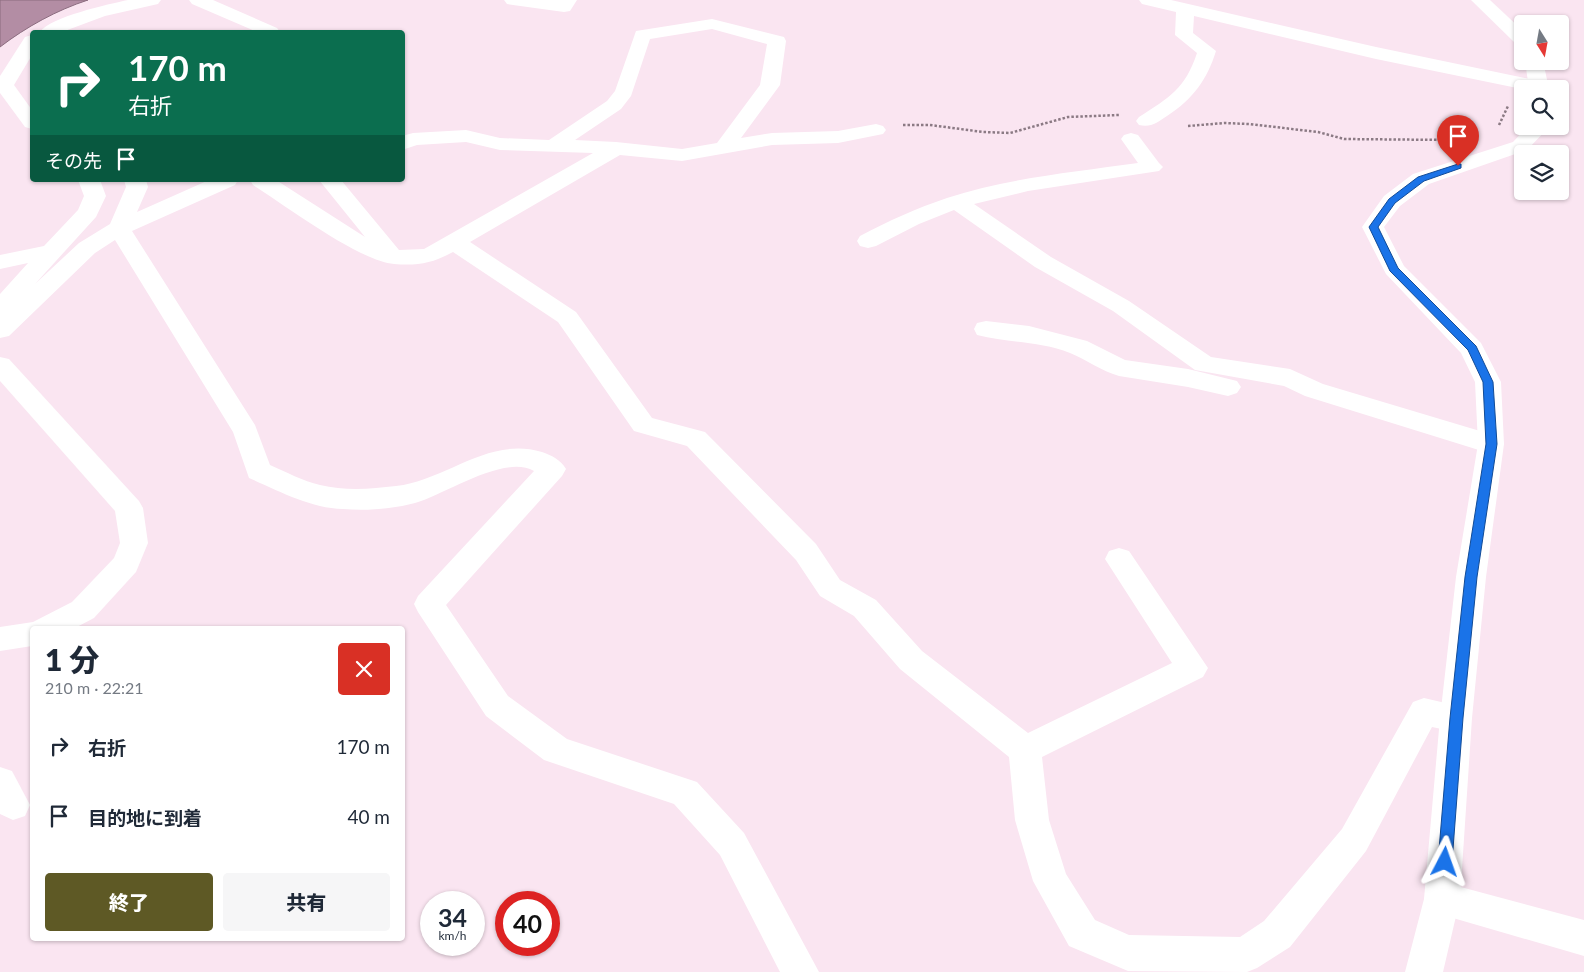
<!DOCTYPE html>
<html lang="ja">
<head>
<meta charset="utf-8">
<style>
  :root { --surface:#fff; --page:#f6f6f7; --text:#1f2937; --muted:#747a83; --accent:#5e5925 }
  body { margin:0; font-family:Lato,"Noto Sans JP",sans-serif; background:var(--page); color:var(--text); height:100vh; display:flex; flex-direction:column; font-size:19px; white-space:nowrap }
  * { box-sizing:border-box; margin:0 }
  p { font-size:16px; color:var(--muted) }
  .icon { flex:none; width:28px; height:28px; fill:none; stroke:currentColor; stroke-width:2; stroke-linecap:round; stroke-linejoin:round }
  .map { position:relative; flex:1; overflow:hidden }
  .panel { position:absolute; left:30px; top:626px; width:375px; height:315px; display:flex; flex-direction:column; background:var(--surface); border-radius:5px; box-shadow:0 1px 4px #0004 }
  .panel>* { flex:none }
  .banner { position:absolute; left:30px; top:30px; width:375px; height:152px; border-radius:5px; box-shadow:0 1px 4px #0004; background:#0b6e4f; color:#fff; overflow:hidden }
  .needle { width:32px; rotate:169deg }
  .controls { position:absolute; left:1514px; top:15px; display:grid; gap:10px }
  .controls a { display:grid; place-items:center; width:55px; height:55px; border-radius:5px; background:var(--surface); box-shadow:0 1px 4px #0004; font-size:25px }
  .speed { position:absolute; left:420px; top:891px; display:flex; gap:10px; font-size:25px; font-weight:700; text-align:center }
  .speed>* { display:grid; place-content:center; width:65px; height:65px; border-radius:50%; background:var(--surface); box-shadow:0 1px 4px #0004; line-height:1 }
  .speed small { font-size:12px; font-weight:400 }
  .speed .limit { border:8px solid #d22; background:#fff; color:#111 }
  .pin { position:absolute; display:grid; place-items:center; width:42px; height:42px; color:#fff; margin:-51px -21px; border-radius:50% 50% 50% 0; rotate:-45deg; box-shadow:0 0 5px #0007 }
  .pin .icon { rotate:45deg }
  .me { position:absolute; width:55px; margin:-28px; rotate:4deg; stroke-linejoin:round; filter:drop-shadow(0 0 4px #0008) }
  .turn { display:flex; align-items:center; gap:18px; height:105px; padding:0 15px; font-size:22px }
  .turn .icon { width:65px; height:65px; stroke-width:2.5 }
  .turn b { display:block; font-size:35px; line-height:42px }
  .then { display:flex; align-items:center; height:48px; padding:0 15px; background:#0003; gap:10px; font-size:19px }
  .round { display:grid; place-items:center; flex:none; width:52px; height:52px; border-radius:5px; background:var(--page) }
  .headline { display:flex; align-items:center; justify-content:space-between; height:85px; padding:0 15px }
  h1 { font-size:30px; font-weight:800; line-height:38px }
  .primary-button { display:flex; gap:10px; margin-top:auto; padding:10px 15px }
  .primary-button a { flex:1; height:58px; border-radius:5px; background:var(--accent); color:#fff; font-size:20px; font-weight:800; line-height:58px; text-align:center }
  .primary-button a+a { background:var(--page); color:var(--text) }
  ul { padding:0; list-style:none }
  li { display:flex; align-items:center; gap:15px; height:70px; padding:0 15px }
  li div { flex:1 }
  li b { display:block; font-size:19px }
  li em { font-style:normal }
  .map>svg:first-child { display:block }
</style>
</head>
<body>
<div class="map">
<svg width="1584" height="972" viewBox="0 0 1584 972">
  <rect width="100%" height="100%" fill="#fae5f1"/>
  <path fill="#b38da4" stroke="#8b6c7f" d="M 0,0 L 88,0 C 57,10 26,27 0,47 Z"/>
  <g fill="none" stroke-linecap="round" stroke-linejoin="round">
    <g stroke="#8b7a84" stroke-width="2.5" stroke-dasharray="2.5 2" stroke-linecap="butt">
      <polyline points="903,125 930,125 983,132 1010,133 1068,117 1119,115"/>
      <polyline points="1499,125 1508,106"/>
      <polyline points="1188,126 1224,123 1249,124 1318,132 1344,139 1451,140"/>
    </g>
    <g fill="#fff" fill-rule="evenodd">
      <path d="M 128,0 L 161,0 L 158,4 L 105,16 L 62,32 L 40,32 C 50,17 109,4 128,0 Z"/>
      <polygon points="189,0 213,0 277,28 280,32 257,32 192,4"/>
      <polygon points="504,0 577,0 570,11 564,12 513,5 507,4"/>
      <path d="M 1139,0 L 1171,0 L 1376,47 L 1539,81 L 1546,83 L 1549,87 L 1547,89 L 1522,89 L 1376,59 L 1194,16 L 1193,33 L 1216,51 C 1207,80 1193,99 1167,116 C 1158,122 1151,128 1139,125 L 1136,121 L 1139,117 C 1170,97 1185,89 1197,53 L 1175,35 L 1176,12 L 1142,4 Z"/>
      <path d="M 712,19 L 784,37 L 786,41 L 780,85 L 741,138 L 772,133 L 838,131 L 876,124 L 883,126 L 886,130 L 883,134 L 838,143 L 772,145 L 682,161 L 620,155 L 470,242 L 576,312 L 652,418 L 705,432 L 816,544 L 840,580 L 876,600 L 922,651 L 1028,733 L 1172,663 L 1105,559 L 1109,551 L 1119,548 L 1129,551 L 1208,668 L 1203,677 L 1042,757 L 1049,820 L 1066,874 L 1095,920 L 1129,935 L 1240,937 L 1264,921 L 1342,829 L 1413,702 L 1424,698 L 1467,708 L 1472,718 L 1467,728 L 1456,732 L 1432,727 L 1366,851 L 1290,947 L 1257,968 L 1247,972 L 1128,971 L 1069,946 L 1033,881 L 1015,820 L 1009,757 L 900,669 L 854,616 L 820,596 L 796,560 L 687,446 L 634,431 L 558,322 L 453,252 C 433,263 418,266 394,264 C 359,261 285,205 253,185 L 250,180 L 276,180 L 365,237 L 319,180 L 341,180 L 399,250 L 424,249 L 593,153 L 500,150 L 466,142 L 417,145 L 402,150 L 402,136 L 413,133 L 466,130 L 500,138 L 549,140 L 607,101 L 615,91 L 636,31 ZM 712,29 L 767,44 L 760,85 L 717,143 L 682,149 L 616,142 L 575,140 L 621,109 L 631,96 L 650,39 Z"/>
      <polygon points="32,35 32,55 14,85 32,110 32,129 25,127 0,93 0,76 25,37"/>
      <path d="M 1131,133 L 1138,135 L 1159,163 L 1163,167 L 1159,171 L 1028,191 L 974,204 L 1051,257 L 1129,301 L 1211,357 L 1290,369 L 1323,384 L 1500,437 L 1504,444 L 1500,451 L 1491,453 L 1482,451 L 1305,396 L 1284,386 L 1195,370 L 1113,311 L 1035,267 L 954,210 L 919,224 L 876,246 L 868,248 L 860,246 L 857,241 L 860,236 C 888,221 917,208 947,198 C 1009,178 1074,172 1138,163 L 1121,139 L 1124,135 Z"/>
      <path d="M 78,180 L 100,180 L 106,196 L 96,217 L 35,284 L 79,243 L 110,224 L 126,187 L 124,180 L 146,180 L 148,187 L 137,212 L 209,180 L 238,180 L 235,185 L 132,231 L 255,425 L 270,465 C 286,472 303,481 320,485 C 345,491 371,489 396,486 C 447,480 488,436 542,452 C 551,455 561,460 566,469 L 562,476 L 446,605 L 508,696 L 567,739 L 697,782 L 744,833 L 819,972 L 780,972 L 720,855 L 674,804 L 544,760 L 486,716 L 418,612 L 414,604 L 418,596 L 534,471 C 504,454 446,494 415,503 C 393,509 366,511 343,509 C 310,508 279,491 249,478 L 233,432 L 115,240 L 95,253 L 9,336 L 0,338 L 0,294 L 28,263 L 0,269 L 0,255 L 44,246 L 78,210 L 84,196 Z"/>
      <path d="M 986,321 L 1029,326 L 1087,341 L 1125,360 L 1188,369 L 1237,381 L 1241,387 L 1237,393 L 1228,396 L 1188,387 L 1119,376 C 1101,371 1087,360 1070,353 C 1040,341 1008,343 977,335 L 974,329 L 977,323 Z"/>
      <polygon points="0,357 9,359 139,501 143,508 148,543 136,572 94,618 73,629 32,629 32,646 0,651 0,627 33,622 72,602 114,558 120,543 115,511 0,381"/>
      <polygon points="0,767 12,771 30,805 25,816 13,820 0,814"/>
      <polygon points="1442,882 1584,920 1584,956 1429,911 1424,899 1429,887"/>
    </g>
    <g fill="#fff" fill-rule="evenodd">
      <polygon points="1471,0 1490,0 1522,30 1522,44 1515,43"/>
      <polygon points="1525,61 1543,61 1549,89 1529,89"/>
      <polygon points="4,79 11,81 14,85 11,89 0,92 0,80"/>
      <polygon points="1528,126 1550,126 1527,150 1429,184 1400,206 1384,227 1404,266 1481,343 1501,382 1504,444 1486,577 1472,718 1460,899 1443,972 1405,972 1424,899 1440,718 1456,577 1478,444 1475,382 1461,353 1386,274 1362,227 1384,196 1413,174 1513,142"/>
    </g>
  </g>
  <polygon fill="#1a73e8" stroke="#114b97" points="1458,164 1461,164 1461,168 1424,181 1395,203 1378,227 1398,268 1476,346 1493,382 1497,444 1477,577 1463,718 1452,862 1450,867 1445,869 1440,867 1438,862 1450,718 1465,577 1486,444 1483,382 1468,350 1390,271 1369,227 1389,199 1418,177"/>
</svg>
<div class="controls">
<a><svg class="needle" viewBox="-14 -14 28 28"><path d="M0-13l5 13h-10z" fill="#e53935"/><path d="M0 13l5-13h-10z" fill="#747a83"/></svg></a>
<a><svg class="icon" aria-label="search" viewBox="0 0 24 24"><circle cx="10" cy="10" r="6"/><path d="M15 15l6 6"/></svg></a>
<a><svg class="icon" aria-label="layers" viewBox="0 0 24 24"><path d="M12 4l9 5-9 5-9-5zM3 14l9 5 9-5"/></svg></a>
</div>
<div class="speed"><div>34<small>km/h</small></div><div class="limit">40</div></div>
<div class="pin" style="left:1458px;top:166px;background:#d93025"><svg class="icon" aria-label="arrive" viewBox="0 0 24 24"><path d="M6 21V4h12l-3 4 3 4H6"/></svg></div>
<svg class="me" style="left:1445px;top:862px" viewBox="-20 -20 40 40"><path d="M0-17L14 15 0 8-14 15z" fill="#1a73e8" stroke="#fff" stroke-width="4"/></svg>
<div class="banner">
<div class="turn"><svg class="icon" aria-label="right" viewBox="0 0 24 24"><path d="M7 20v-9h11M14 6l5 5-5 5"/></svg><div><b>170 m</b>右折</div></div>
<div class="then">その先<svg class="icon" aria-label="arrive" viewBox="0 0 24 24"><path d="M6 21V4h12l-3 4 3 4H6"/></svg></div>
</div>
<section class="panel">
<div class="headline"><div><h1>1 分</h1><p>210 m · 22:21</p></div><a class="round" style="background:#d93025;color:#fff"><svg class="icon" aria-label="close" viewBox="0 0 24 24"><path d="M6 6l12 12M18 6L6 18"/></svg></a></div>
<ul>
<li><svg class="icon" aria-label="right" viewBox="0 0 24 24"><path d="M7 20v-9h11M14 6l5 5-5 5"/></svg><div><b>右折</b></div><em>170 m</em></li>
<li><svg class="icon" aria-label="arrive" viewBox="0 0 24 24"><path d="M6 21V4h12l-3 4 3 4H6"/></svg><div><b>目的地に到着</b></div><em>40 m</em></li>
</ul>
<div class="primary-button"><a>終了</a><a>共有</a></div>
</section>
</div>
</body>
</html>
